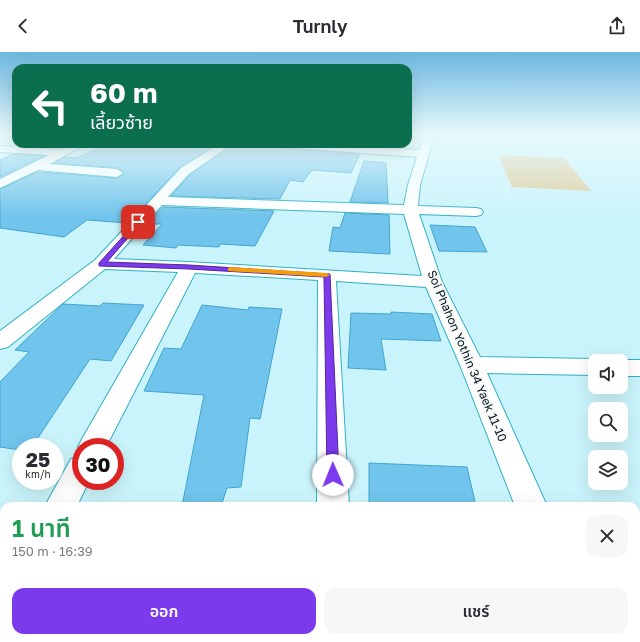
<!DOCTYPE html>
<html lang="th">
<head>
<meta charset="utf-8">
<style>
  :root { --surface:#fff; --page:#f7f7f7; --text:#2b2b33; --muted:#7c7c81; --accent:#7c3aed }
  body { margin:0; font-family:"Golos Text","Noto Sans Thai",sans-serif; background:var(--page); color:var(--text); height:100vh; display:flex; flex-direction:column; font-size:15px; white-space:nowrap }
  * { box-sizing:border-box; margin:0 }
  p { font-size:13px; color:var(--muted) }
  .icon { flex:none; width:22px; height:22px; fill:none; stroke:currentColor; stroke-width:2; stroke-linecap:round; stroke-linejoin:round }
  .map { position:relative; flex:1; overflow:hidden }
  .side { position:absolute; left:0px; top:450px; width:640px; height:140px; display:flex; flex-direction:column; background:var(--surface); border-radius:12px 12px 0 0; box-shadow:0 4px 16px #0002 }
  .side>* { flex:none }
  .top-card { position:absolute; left:12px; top:12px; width:400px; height:84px; border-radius:12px; box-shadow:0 4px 16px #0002; background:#0b6e4f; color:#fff; overflow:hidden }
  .tools { position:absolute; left:588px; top:302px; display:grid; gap:8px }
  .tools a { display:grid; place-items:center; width:40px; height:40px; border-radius:8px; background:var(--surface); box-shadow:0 4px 16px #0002; font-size:20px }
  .speed { position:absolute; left:12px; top:386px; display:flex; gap:8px; font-size:20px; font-weight:700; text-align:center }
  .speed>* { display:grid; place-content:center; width:52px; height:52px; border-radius:50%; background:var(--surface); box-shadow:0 4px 16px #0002; line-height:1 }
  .speed small { font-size:10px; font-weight:400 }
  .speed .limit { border:6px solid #d22; background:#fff; color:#111 }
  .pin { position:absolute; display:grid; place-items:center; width:34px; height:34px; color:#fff; margin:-17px; border-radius:8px; box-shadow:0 2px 6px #0006 }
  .me { position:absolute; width:44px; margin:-22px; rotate:359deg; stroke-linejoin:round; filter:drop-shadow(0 0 3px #0008) }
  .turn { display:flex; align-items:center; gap:14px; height:84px; padding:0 12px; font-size:18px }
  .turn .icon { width:52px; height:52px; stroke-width:2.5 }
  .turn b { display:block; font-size:28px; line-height:34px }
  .round { display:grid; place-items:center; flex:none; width:42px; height:42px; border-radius:12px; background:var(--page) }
  .overview { display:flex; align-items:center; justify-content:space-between; height:68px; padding:0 12px }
  h1 { font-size:24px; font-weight:600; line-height:30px; color:#1e9e55 }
  .button { display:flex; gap:8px; margin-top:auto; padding:8px 12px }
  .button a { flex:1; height:46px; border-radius:12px; background:var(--accent); color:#fff; font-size:16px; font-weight:600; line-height:46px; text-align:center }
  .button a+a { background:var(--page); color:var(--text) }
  header { display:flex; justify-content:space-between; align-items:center; height:52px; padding:0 12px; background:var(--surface); font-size:18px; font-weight:600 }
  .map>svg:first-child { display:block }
</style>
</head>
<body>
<header><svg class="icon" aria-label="back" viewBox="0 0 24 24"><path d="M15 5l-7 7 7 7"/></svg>Turnly<svg class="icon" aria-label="share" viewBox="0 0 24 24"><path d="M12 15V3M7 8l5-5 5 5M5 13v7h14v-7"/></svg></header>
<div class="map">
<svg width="640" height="590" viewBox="0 0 640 590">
  <rect width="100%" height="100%" fill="#caf4fb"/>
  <polygon fill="#dfcc9d" points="498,103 564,106 591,139 512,135"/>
  <g fill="#71c4eb" stroke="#42a5cf">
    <polygon points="109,92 217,92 180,115 128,171 87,168 64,185 0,176 0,137 38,120 117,126 124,122 124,120 117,116 55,111 65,105 76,106"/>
    <polygon points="233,92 275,92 281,96 360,102 351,121 312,118 303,130 290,128 280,147 171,144 190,123"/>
    <polygon points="13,102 43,104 0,125 0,108"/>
    <polygon points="364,109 386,111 388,151 350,150"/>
    <polygon points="163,155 274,159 255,194 220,192 219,195 178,193 176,196 143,193 162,172 147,172"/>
    <polygon points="345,161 389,163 390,202 329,199 333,175 340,176"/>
    <polygon points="430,173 475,175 487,200 439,199"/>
    <polygon points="103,251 144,253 111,309 90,307 32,395 21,395 21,398 0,395 0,330 29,300 15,298 63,252 100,254"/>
    <polygon points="202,253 248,258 249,255 282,257 260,367 250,366 241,435 227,436 221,454 182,454 204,343 144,339 164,296 181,297"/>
    <polygon points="391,260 432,262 441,289 381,287 386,318 348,316 351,261 391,262"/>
    <polygon points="369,411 467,415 476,454 369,454"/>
  </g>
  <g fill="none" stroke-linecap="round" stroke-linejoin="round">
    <defs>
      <g id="street">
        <path d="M 425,82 L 435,82 L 420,133 L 418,154 L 476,156 L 481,157 L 483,160 L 481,163 L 476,164 L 419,162 L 442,230 L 480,305 L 595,307 L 602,309 L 595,309 L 595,323 L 487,321 L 547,454 L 515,454 L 460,313 L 426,235 L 336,229 L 349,454 L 317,454 L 318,228 L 195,221 L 106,395 L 81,395 L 81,401 L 78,395 L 82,387 L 178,220 L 105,217 L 8,295 L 0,297 L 0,279 L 95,208 L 181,116 L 220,92 L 232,92 L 189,122 L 168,145 L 404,153 L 408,133 L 417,105 L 281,95 L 276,92 L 326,92 L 419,98 ZM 162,153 L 404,162 L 422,224 L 189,210 L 114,207 Z"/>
        <polygon points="73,92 86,92 50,112 117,117 123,121 117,125 38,118 0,136 0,127 49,103 0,100 0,94 61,98"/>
        <polygon points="621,308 640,308 640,324 621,324 621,309 617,309"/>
        <polygon points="81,404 81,429 89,429 77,454 45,454 71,407"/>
        <polygon points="4,541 4,584 0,586 0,543"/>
        <rect x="318" y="586" width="38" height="4"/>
        <polygon points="568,586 606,586 607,590 569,590"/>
      </g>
    </defs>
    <use href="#street" stroke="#2fb1c3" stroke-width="2"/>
    <use href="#street" fill="#fff" fill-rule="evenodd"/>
  </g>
  <linearGradient id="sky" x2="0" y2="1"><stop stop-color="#6cb7dd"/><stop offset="0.5" stop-color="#e7fafd"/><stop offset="1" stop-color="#e7fafd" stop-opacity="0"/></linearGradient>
  <rect width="640" height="165" fill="url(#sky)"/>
  <polygon fill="#7c3aed" stroke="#51269a" points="138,168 141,170 140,172 107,210 189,213 330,222 339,423 337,427 333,429 328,427 327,423 324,225 189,217 99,214 99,211"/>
  <polygon fill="#f59e0b" points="230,215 326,221 330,223 326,225 228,219 228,216"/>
  <g text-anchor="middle" stroke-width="3.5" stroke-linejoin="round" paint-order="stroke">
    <g font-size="12" fill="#01191d" stroke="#f8f8f8">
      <text transform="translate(467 304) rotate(67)" y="4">Soi Phahon Yothin 34 Yaek 11-10</text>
    </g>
  </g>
</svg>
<div class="tools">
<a><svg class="icon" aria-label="sound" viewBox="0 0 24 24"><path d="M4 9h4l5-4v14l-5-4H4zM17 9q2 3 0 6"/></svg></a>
<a><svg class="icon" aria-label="search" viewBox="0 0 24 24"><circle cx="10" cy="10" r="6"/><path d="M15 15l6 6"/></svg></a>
<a><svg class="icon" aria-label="layers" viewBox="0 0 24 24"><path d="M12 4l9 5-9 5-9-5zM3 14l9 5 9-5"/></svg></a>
</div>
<div class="speed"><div>25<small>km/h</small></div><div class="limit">30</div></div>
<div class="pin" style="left:138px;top:170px;background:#d93025"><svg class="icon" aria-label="arrive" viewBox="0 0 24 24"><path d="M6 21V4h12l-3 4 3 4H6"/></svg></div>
<svg class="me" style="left:333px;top:423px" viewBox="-20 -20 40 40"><circle r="19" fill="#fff"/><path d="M0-13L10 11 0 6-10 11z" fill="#7c3aed"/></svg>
<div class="top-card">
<div class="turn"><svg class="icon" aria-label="left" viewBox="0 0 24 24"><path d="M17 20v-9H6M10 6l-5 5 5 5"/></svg><div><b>60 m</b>เลี้ยวซ้าย</div></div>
</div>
<section class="side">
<div class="overview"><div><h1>1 นาที</h1><p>150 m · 16:39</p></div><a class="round"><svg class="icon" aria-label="close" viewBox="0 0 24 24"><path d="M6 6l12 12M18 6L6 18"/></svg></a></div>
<div class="button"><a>ออก</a><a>แชร์</a></div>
</section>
</div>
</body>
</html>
